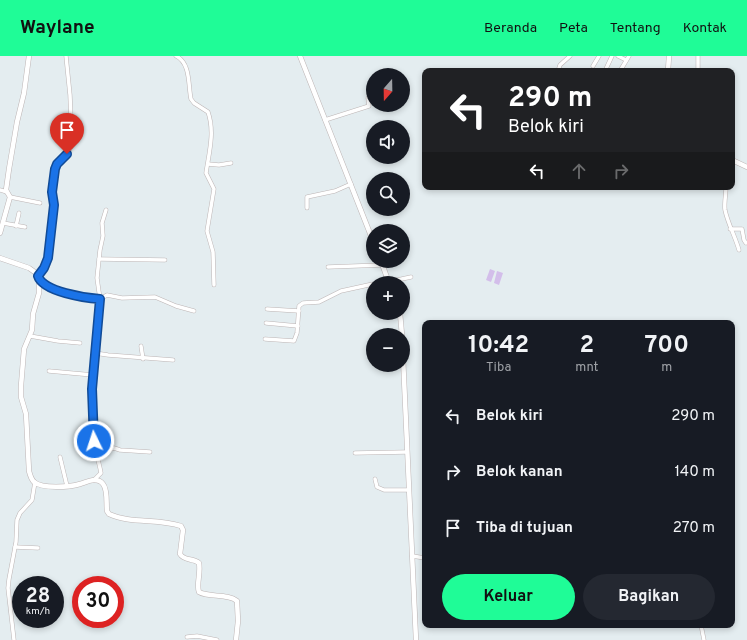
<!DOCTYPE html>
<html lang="id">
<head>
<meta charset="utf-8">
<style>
  :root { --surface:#171b24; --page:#242831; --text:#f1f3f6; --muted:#9ea1a6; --accent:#1ffc97 }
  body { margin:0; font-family:Overpass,sans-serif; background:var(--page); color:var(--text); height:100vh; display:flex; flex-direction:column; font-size:15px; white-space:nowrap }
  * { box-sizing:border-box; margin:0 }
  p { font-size:13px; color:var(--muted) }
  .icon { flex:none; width:22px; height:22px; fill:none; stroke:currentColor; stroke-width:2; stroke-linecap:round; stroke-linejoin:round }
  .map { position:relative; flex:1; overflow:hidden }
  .panel { position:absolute; left:422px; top:264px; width:313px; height:308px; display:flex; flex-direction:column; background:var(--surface); border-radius:8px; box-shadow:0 2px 6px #0003 }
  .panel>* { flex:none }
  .guide { position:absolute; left:422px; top:12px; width:313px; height:122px; border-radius:8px; box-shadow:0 2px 6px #0003; background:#202124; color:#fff; overflow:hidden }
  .needle { width:26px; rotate:200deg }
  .controls { position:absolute; left:366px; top:12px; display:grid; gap:8px }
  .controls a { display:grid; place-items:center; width:44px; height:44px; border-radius:50%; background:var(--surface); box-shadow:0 2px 6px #0003; font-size:20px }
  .speed { position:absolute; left:12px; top:520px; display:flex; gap:8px; font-size:20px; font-weight:700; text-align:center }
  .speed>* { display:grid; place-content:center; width:52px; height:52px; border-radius:50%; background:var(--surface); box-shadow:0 2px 6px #0003; line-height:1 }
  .speed small { font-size:10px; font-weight:400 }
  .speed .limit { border:6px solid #d22; background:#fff; color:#111 }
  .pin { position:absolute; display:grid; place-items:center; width:34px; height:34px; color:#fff; margin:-41px -17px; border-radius:50% 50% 50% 0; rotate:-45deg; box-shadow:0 0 4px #0007 }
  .pin .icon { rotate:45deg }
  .me { position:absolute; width:44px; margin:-22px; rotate:356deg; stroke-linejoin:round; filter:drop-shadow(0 0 3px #0008) }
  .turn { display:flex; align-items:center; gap:14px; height:84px; padding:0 20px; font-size:18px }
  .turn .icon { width:52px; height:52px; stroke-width:2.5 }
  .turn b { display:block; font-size:28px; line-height:34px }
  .lanes { display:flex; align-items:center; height:38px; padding:0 20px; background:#0003; justify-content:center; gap:20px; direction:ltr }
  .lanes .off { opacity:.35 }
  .eta { display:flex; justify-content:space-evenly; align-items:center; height:68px; text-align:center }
  .eta b { font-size:24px; font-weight:700; line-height:28px }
  .action { display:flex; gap:8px; margin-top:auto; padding:8px 20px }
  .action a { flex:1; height:46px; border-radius:24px; background:var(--accent); color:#111; font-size:16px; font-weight:700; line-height:46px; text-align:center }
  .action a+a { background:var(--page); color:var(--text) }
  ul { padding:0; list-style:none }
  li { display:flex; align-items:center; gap:12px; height:56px; padding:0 20px }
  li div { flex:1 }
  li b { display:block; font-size:15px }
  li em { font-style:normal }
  header { display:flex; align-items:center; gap:24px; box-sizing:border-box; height:56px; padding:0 20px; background:var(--accent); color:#111 }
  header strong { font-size:19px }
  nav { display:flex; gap:22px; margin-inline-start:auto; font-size:14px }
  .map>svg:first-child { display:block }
</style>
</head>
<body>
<header>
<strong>Waylane</strong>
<nav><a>Beranda</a><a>Peta</a><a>Tentang</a><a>Kontak</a></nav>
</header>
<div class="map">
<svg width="747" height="584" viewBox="0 0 747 584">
  <rect width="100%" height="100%" fill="#e4edf0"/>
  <g fill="#d3beea">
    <polygon points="490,213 495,215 491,226 486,224"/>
    <polygon points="497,215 503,217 499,229 494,227"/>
  </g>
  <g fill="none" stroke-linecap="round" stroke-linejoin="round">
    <defs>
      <g id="minor">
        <path d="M 176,0 C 191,7 188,30 191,43 L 194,47 L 208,56 C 215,76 209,97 206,117 L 214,133 L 207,175 L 213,196 L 214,229"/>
        <polyline points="618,0 626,4"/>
        <polyline points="698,0 698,15"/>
        <polyline points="593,10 599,0"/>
        <polyline points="558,15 560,9 570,0"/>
        <polyline points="605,15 612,0"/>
        <polyline points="620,15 629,0"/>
        <polyline points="403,33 405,33"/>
        <polyline points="325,64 369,50 368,42 373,41"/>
        <polyline points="208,108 219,109 231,107"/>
        <path d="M 726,131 C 726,138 724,147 725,154 C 728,168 735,180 739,194"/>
        <polyline points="0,134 7,136"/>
        <polyline points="10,141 40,147"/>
        <polyline points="307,152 307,141 335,135 351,128"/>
        <polyline points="106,154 102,167 103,180 100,194 97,222 100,243 95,297 108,299 173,304"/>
        <polyline points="3,167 25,171"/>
        <polyline points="16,170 19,157"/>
        <polyline points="730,173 742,173 744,184 746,187"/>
        <polyline points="99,203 165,204"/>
        <polyline points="328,211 382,209"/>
        <polyline points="38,220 42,217 46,208 51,182 54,149 53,136 55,113 57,108 67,98 72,89 70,39 66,0"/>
        <polyline points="39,222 50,231 85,242 100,243 107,239 122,242 155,241 176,250 194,255"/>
        <polyline points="388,226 411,221"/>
        <polyline points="376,227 388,225"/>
        <polyline points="267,253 299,255"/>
        <polyline points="266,267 298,270"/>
        <polyline points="30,280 58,285 80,287"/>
        <polyline points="265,283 294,285 297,277 299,250 303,247 319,246 341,235 373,228"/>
        <polyline points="141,290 143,303"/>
        <polyline points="49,315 93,319"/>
        <polyline points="355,397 407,396"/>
        <polyline points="96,398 114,392 120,394 150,396"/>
        <polyline points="60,401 67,430"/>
        <polyline points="375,423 377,431 384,434 409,434"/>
        <path d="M 94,424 L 101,417 C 99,406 95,395 94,384 C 91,354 92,326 95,297"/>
        <polyline points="15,491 38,492"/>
        <polyline points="412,500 425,502"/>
        <polyline points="701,569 704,584"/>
        <polyline points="187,581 197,580 217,584"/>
        <polyline points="14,584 8,532 9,523 16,486 17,464 20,457 32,444 35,426"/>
      </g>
      <g id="tertiary">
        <polyline points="300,0 373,185"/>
        <polyline points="668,15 669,0"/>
        <polyline points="732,104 747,111"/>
        <polyline points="0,177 10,141 6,134 9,113 17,66 24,37 29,0"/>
        <path d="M 0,202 L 29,212 L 36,217 L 39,221 L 39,237 L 33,258 L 32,274 L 24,293 L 21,330 L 21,341 L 26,358 L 29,415 C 30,419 31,423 34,426 C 42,433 70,431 80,428 C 84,427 90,424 94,424 C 98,424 101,425 103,428 C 108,434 106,447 107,455 L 109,458 C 131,468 158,462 181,470 L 183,474 L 180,498 C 184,505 193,502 199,507 C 201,518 196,528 199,536 C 210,542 227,537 237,545 L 238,565 L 236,584"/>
        <polyline points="381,205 389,227"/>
        <polyline points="400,257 402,279"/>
        <polyline points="403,301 416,584"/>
      </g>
    </defs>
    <use href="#minor" stroke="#bdb5b5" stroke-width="4.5"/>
    <use href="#tertiary" stroke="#bdb5b5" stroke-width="5.5"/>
    <use href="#minor" stroke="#fff" stroke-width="3.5"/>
    <use href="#tertiary" stroke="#fff" stroke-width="4.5"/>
  </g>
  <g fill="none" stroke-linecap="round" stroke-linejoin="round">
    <defs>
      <path id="route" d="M 67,98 L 57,108 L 55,113 L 52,136 L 54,149 L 48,202 L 44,212 L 38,220 C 43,236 86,242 100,243 L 92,333 L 94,385"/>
    </defs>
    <use href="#route" stroke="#114b97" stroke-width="10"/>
    <use href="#route" stroke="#1a73e8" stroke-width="7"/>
  </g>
</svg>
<div class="controls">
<a><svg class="needle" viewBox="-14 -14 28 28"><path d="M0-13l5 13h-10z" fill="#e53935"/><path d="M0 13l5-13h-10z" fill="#9ea1a6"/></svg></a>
<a><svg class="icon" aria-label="sound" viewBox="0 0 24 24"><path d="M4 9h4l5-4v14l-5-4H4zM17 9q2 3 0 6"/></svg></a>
<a><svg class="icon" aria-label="search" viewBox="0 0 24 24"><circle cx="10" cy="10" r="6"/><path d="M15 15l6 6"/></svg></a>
<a><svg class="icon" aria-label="layers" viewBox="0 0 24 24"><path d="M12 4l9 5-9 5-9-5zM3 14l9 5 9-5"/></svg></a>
<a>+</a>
<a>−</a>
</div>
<div class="speed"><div>28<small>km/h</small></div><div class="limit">30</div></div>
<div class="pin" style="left:67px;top:98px;background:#d93025"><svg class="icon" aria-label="arrive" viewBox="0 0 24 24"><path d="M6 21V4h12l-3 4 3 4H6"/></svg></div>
<svg class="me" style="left:94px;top:385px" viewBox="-20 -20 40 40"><circle r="17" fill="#1a73e8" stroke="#fff" stroke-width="3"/><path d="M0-11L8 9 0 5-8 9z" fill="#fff"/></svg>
<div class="guide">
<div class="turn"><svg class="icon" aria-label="left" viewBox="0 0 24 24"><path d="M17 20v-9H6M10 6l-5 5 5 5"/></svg><div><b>290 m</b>Belok kiri</div></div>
<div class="lanes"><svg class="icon" aria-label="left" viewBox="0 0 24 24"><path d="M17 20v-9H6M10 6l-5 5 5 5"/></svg><svg class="icon off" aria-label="ahead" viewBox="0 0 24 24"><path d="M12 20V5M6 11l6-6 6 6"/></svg><svg class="icon off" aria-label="right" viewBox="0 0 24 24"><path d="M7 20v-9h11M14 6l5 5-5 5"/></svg></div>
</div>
<section class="panel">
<div class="eta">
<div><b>10:42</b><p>Tiba</p></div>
<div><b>2</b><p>mnt</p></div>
<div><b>700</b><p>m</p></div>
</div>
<ul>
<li><svg class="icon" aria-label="left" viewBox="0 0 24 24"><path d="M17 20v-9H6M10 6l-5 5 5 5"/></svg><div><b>Belok kiri</b></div><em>290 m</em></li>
<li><svg class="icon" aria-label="right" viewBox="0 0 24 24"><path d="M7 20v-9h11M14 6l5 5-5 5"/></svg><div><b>Belok kanan</b></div><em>140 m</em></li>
<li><svg class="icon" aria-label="arrive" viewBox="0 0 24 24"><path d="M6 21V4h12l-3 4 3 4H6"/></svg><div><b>Tiba di tujuan</b></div><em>270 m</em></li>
</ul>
<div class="action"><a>Keluar</a><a>Bagikan</a></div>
</section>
</div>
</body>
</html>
